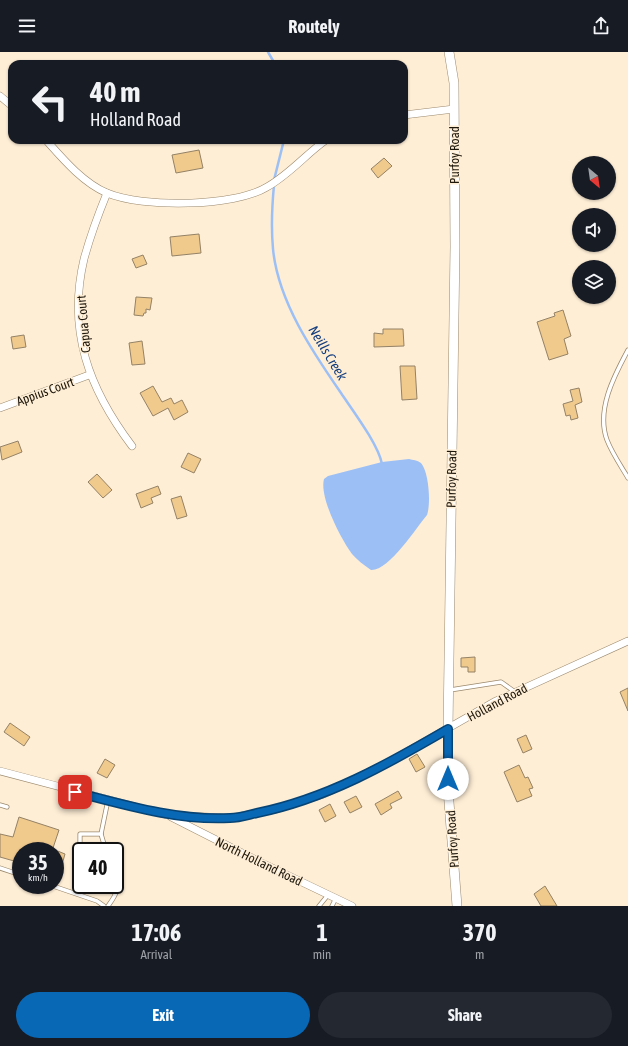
<!DOCTYPE html>
<html lang="en">
<head>
<meta charset="utf-8">
<style>
  :root { --surface:#171b24; --page:#242831; --text:#f1f3f6; --muted:#9ea1a6; --accent:#0968b5 }
  body { margin:0; font-family:"Asap Condensed",sans-serif; background:var(--page); color:var(--text); height:100vh; display:flex; flex-direction:column; font-size:15px; white-space:nowrap }
  * { box-sizing:border-box; margin:0 }
  p { font-size:13px; color:var(--muted) }
  .icon { flex:none; width:22px; height:22px; fill:none; stroke:currentColor; stroke-width:2; stroke-linecap:round; stroke-linejoin:round }
  .map { position:relative; height:854px; overflow:hidden }
  .drawer { display:flex; flex-direction:column; background:var(--surface); flex:1 }
  .drawer>* { flex:none }
  .guide { position:absolute; left:8px; top:8px; width:400px; height:84px; border-radius:12px; box-shadow:0 1px 3px #0004; background:#171b24; color:var(--text); overflow:hidden }
  .needle { width:26px; rotate:151deg }
  .fabs { position:absolute; left:572px; top:104px; display:grid; gap:8px }
  .fabs a { display:grid; place-items:center; width:44px; height:44px; border-radius:50%; background:var(--surface); box-shadow:0 1px 3px #0004; font-size:20px }
  .speed { position:absolute; left:12px; top:790px; display:flex; gap:8px; font-size:20px; font-weight:700; text-align:center }
  .speed>* { display:grid; place-content:center; width:52px; height:52px; border-radius:50%; background:var(--surface); box-shadow:0 1px 3px #0004; line-height:1 }
  .speed small { font-size:10px; font-weight:400 }
  .speed .limit { border:2px solid #111; border-radius:6px; background:#fff; color:#111 }
  .pin { position:absolute; display:grid; place-items:center; width:34px; height:34px; color:#fff; margin:-17px; border-radius:8px; box-shadow:0 2px 6px #0006 }
  .me { position:absolute; width:44px; margin:-22px; rotate:0deg; stroke-linejoin:round; filter:drop-shadow(0 0 3px #0008) }
  .turn { display:flex; align-items:center; gap:14px; height:84px; padding:0 16px; font-size:18px }
  .turn .icon { width:52px; height:52px; stroke-width:2.5 }
  .turn b { display:block; font-size:28px; line-height:34px }
  .eta { display:flex; justify-content:space-evenly; align-items:center; height:68px; text-align:center }
  .eta b { font-size:24px; font-weight:700; line-height:28px }
  .action { display:flex; gap:8px; margin-top:auto; padding:8px 16px }
  .action a { flex:1; height:46px; border-radius:24px; background:var(--accent); color:#fff; font-size:16px; font-weight:700; line-height:46px; text-align:center }
  .action a+a { background:var(--page); color:var(--text) }
  header { display:flex; justify-content:space-between; align-items:center; height:52px; padding:0 16px; background:var(--surface); font-size:18px; font-weight:700 }
  .map>svg:first-child { display:block }
</style>
</head>
<body>
<header><svg class="icon" aria-label="menu" viewBox="0 0 24 24"><path d="M4 6h16M4 12h16M4 18h16"/></svg>Routely<svg class="icon" aria-label="share" viewBox="0 0 24 24"><path d="M12 15V3M7 8l5-5 5 5M5 13v7h14v-7"/></svg></header>
<div class="map">
<svg width="628" height="854" viewBox="0 0 628 854">
  <rect width="100%" height="100%" fill="#feeed6"/>
  <path fill="#9cbff6" d="M 409,407 C 413,408 417,408 421,411 C 429,420 431,452 427,463 C 416,476 389,519 371,518 C 364,513 357,508 352,502 C 341,487 319,445 324,427 L 328,424 L 382,410 Z"/>
  <g fill="none" stroke-linecap="round" stroke-linejoin="round">
    <g stroke="#9cbff6" stroke-width="2.5">
      <polyline points="268,0 275,12"/>
      <polyline points="274,128 284,88"/>
      <path d="M 274,133 C 272,154 271,176 273,197 C 278,249 312,299 341,341 C 353,359 378,392 382,412"/>
    </g>
  </g>
  <g fill="#f0c98d" stroke="#948266">
    <polygon points="199,98 203,116 176,121 172,103"/>
    <polygon points="384,106 392,114 378,126 371,117"/>
    <polygon points="199,182 201,201 172,204 170,185"/>
    <polygon points="143,203 147,212 136,216 132,207"/>
    <polygon points="136,245 152,246 150,258 146,257 146,261 144,261 143,264 134,263"/>
    <polygon points="563,258 571,284 564,287 568,302 549,308 537,270 555,264 554,261"/>
    <polygon points="383,277 403,277 404,294 374,295 374,281 383,282"/>
    <polygon points="24,283 26,295 13,297 11,285"/>
    <polygon points="142,289 145,312 132,313 129,291"/>
    <polygon points="400,314 415,314 417,347 402,348"/>
    <polygon points="153,334 162,350 171,346 174,352 182,348 188,360 174,368 168,356 153,364 140,341"/>
    <polygon points="579,336 582,350 575,353 578,366 571,368 570,363 566,364 563,352 573,349 570,338"/>
    <polygon points="18,389 22,400 2,408 0,395"/>
    <polygon points="188,401 201,407 194,421 181,415"/>
    <polygon points="97,422 112,438 103,446 88,430"/>
    <polygon points="158,434 161,442 151,446 153,451 141,456 136,442"/>
    <polygon points="181,444 187,464 177,467 171,447"/>
    <polygon points="475,605 475,620 468,620 468,615 461,615 461,606"/>
    <polygon points="628,636 628,659 620,640"/>
    <polygon points="10,671 30,685 24,694 4,680"/>
    <polygon points="526,683 532,697 523,701 517,687"/>
    <polygon points="417,702 425,715 416,720 409,707"/>
    <polygon points="105,707 115,713 107,726 97,721"/>
    <polygon points="519,713 525,726 528,725 533,736 529,737 532,744 517,750 504,720"/>
    <polygon points="398,739 402,746 390,752 392,756 381,763 375,752"/>
    <polygon points="356,744 362,755 350,761 344,750"/>
    <polygon points="330,752 336,764 325,770 319,758"/>
    <polygon points="19,765 59,778 52,799 21,799 21,811 0,805 0,782 13,785"/>
    <polygon points="55,798 65,802 57,830 55,829"/>
    <polygon points="545,834 557,854 541,854 534,842"/>
  </g>
  <g fill="none" stroke-linecap="round" stroke-linejoin="round">
    <defs>
      <g id="service">
        <path d="M 628,298 C 614,324 596,358 607,388 C 612,401 621,414 628,426"/>
        <polyline points="450,638 501,630 515,640"/>
        <polyline points="0,753 7,755"/>
        <polyline points="83,799 80,793 80,782 101,782"/>
        <polyline points="106,799 101,782 108,748"/>
        <polyline points="0,816 21,823"/>
        <polyline points="50,833 97,849 104,854"/>
        <path d="M 108,854 C 117,842 122,831 115,817"/>
        <polyline points="319,854 328,843"/>
        <polyline points="332,854 336,846"/>
      </g>
      <g id="minor">
        <polyline points="0,44 12,54"/>
        <polyline points="404,63 454,57"/>
        <path d="M 46,88 C 62,106 83,131 107,141 C 143,156 234,155 267,135 C 290,122 306,102 326,88"/>
        <path d="M 107,141 C 98,163 90,185 84,207 C 67,279 89,337 132,394"/>
        <polyline points="0,356 89,323"/>
        <polyline points="0,719 167,763 231,766 277,757 324,742 389,710 494,650 628,589"/>
        <polyline points="171,765 262,811 352,854"/>
      </g>
      <polyline id="tertiary" points="449,0 454,31 455,195 448,677 448,737 457,854"/>
    </defs>
    <use href="#service" stroke="#9b896d" stroke-width="5"/>
    <use href="#minor" stroke="#9b896d" stroke-width="8"/>
    <use href="#tertiary" stroke="#9b896d" stroke-width="10"/>
    <use href="#service" stroke="#fff" stroke-width="3.5"/>
    <use href="#minor" stroke="#fff" stroke-width="7"/>
    <use href="#tertiary" stroke="#fff" stroke-width="9"/>
  </g>
  <g fill="none" stroke-linecap="round" stroke-linejoin="round">
    <defs>
      <path id="route" d="M 75,740 C 125,753 179,769 230,766 C 239,766 248,763 257,761 C 326,747 388,712 448,677 L 448,727"/>
    </defs>
    <use href="#route" stroke="#064476" stroke-width="10"/>
    <use href="#route" stroke="#0968b5" stroke-width="7"/>
  </g>
  <g text-anchor="middle" stroke-width="3" stroke-linejoin="round" paint-order="stroke">
    <g font-size="13" fill="#1e170c" stroke="#feeed6">
      <text transform="translate(454 103) rotate(-90)" y="5">Purfoy Road</text>
      <text transform="translate(83 272) rotate(-95)" y="5">Capua Court</text>
      <text transform="translate(45 339) rotate(-20)" y="5">Appius Court</text>
      <text transform="translate(451 427) rotate(-89)" y="5">Purfoy Road</text>
      <text transform="translate(497 650) rotate(-28)" y="5">Holland Road</text>
      <text transform="translate(452 787) rotate(-94)" y="5">Purfoy Road</text>
      <text transform="translate(259 809) rotate(26)" y="5">North Holland Road</text>
    </g>
    <g font-size="14" font-style="italic" fill="#153e7e" stroke="#feeed6">
      <text transform="translate(328 301) rotate(59)" y="5">Neills Creek</text>
    </g>
  </g>
</svg>
<div class="fabs">
<a><svg class="needle" viewBox="-14 -14 28 28"><path d="M0-13l5 13h-10z" fill="#e53935"/><path d="M0 13l5-13h-10z" fill="#9ea1a6"/></svg></a>
<a><svg class="icon" aria-label="sound" viewBox="0 0 24 24"><path d="M4 9h4l5-4v14l-5-4H4zM17 9q2 3 0 6"/></svg></a>
<a><svg class="icon" aria-label="layers" viewBox="0 0 24 24"><path d="M12 4l9 5-9 5-9-5zM3 14l9 5 9-5"/></svg></a>
</div>
<div class="speed"><div>35<small>km/h</small></div><div class="limit">40</div></div>
<div class="pin" style="left:75px;top:740px;background:#d93025"><svg class="icon" aria-label="arrive" viewBox="0 0 24 24"><path d="M6 21V4h12l-3 4 3 4H6"/></svg></div>
<svg class="me" style="left:448px;top:727px" viewBox="-20 -20 40 40"><circle r="19" fill="#fff"/><path d="M0-13L10 11 0 6-10 11z" fill="#0968b5"/></svg>
<div class="guide">
<div class="turn"><svg class="icon" aria-label="left" viewBox="0 0 24 24"><path d="M17 20v-9H6M10 6l-5 5 5 5"/></svg><div><b>40 m</b>Holland Road</div></div>
</div>
</div>
<section class="drawer">
<div class="eta">
<div><b>17:06</b><p>Arrival</p></div>
<div><b>1</b><p>min</p></div>
<div><b>370</b><p>m</p></div>
</div>
<div class="action"><a>Exit</a><a>Share</a></div>
</section>
</body>
</html>
